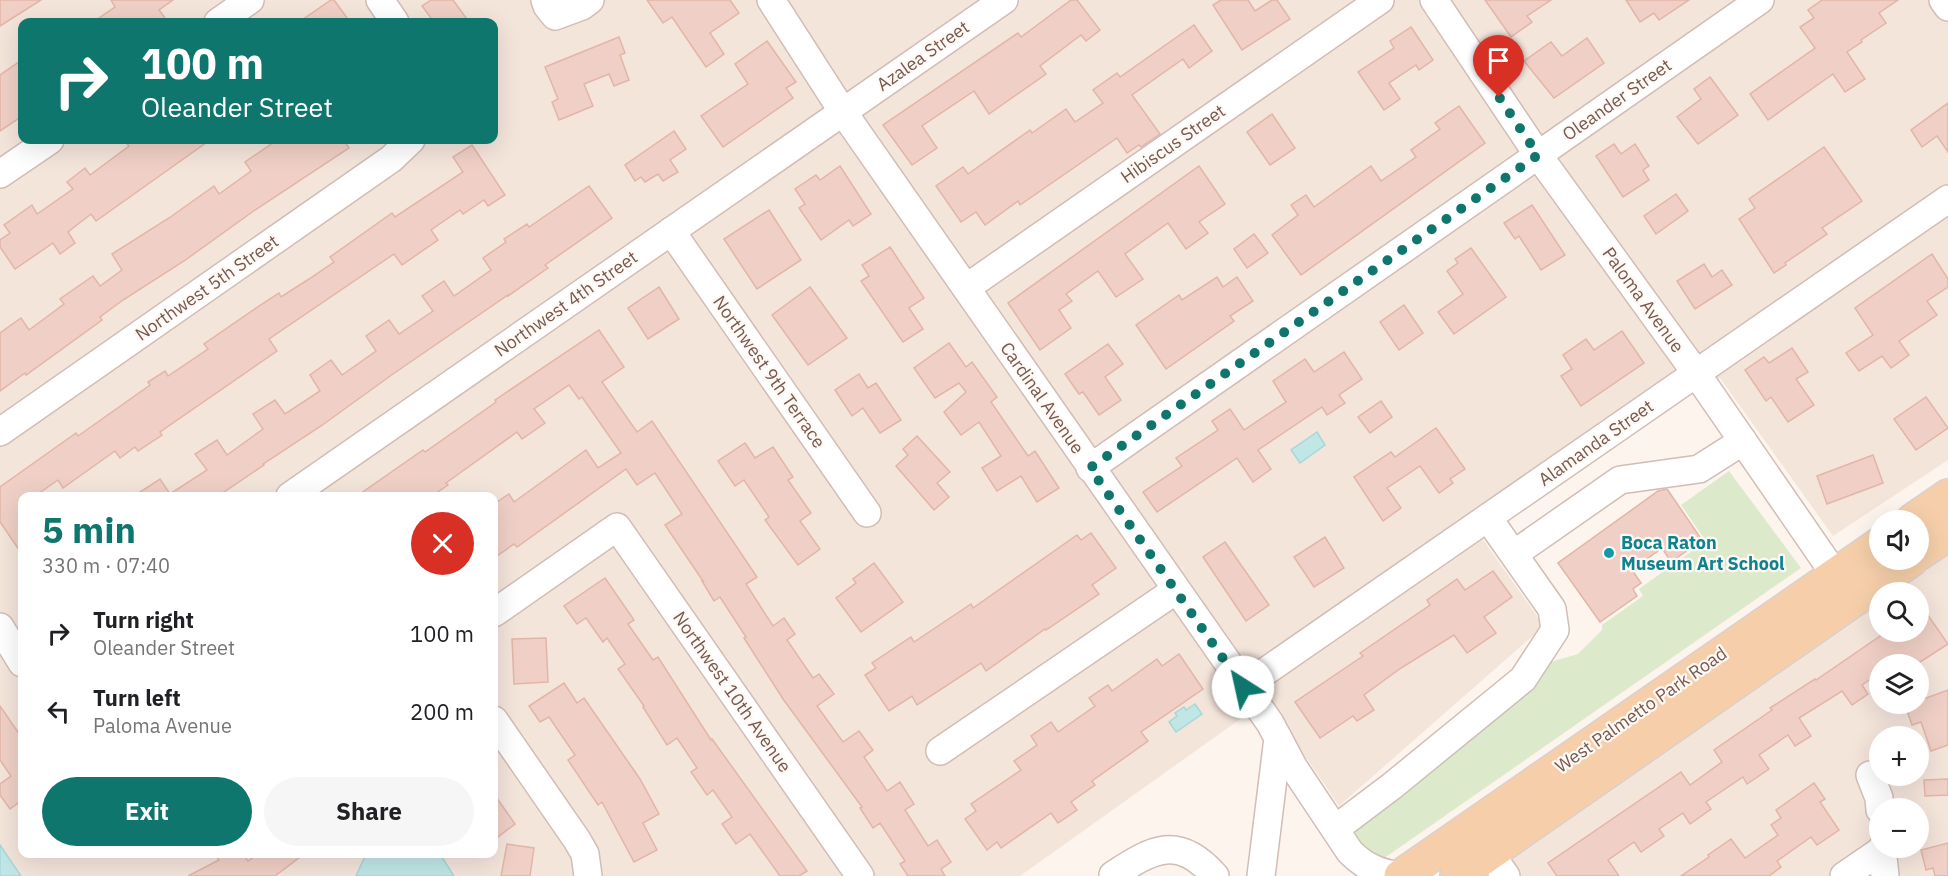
<!DOCTYPE html>
<html lang="en">
<head>
<meta charset="utf-8">
<style>
  :root { --surface:#fff; --page:#f6f6f6; --text:#202124; --muted:#757577; --accent:#0f766e }
  body { margin:0; font-family:"IBM Plex Sans",sans-serif; background:var(--page); color:var(--text); height:100vh; display:flex; flex-direction:column; font-size:22px; white-space:nowrap }
  * { box-sizing:border-box; margin:0 }
  p { font-size:20px; color:var(--muted) }
  .icon { flex:none; width:33px; height:33px; fill:none; stroke:currentColor; stroke-width:2; stroke-linecap:round; stroke-linejoin:round }
  .map { position:relative; flex:1; overflow:hidden }
  .sheet { position:absolute; left:18px; top:492px; width:480px; height:366px; display:flex; flex-direction:column; background:var(--surface); border-radius:12px; box-shadow:0 6px 24px #0002 }
  .sheet>* { flex:none }
  .top-card { position:absolute; left:18px; top:18px; width:480px; height:126px; border-radius:12px; box-shadow:0 6px 24px #0002; background:#0f766e; color:#fff; overflow:hidden }
  .buttons { position:absolute; left:1869px; top:510px; display:grid; gap:12px }
  .buttons a { display:grid; place-items:center; width:60px; height:60px; border-radius:50%; background:var(--surface); box-shadow:0 6px 24px #0002; font-size:30px }
  .pin { position:absolute; display:grid; place-items:center; width:51px; height:51px; color:#fff; margin:-62px -26px; border-radius:50% 50% 50% 0; rotate:-45deg; box-shadow:0 0 6px #0007 }
  .pin .icon { rotate:45deg }
  .me { position:absolute; width:66px; margin:-33px; rotate:325deg; stroke-linejoin:round; filter:drop-shadow(0 0 4px #0008) }
  .turn { display:flex; align-items:center; gap:21px; height:126px; padding:0 24px; font-size:27px }
  .turn .icon { width:78px; height:78px; stroke-width:2.5 }
  .turn b { display:block; font-size:42px; line-height:51px }
  .round { display:grid; place-items:center; flex:none; width:63px; height:63px; border-radius:32px; background:var(--page) }
  .summary { display:flex; align-items:center; justify-content:space-between; height:102px; padding:0 24px }
  h1 { font-size:36px; font-weight:800; line-height:45px; color:var(--accent) }
  .cta { display:flex; gap:12px; margin-top:auto; padding:12px 24px }
  .cta a { flex:1; height:69px; border-radius:36px; background:var(--accent); color:#fff; font-size:24px; font-weight:800; line-height:69px; text-align:center }
  .cta a+a { background:var(--page); color:var(--text) }
  ul { padding:0; list-style:none }
  li { display:flex; align-items:center; gap:18px; height:78px; padding:0 24px }
  li div { flex:1 }
  li b { display:block; font-size:22px }
  li em { font-style:normal }
  .map>svg:first-child { display:block }
</style>
</head>
<body>
<div class="map">
<svg width="1948" height="876" viewBox="0 0 1948 876">
  <rect width="100%" height="100%" fill="#fcf4ed"/>
  <g fill="#f4e5db" fill-rule="evenodd">
    <path d="M 0,0 L 1948,0 L 1948,460 L 1833,536 L 1720,378 L 1626,426 L 1477,531 L 1544,626 L 1339,806 L 1267,700 L 1020,876 L 0,876 ZM 22,22 L 494,22 L 494,140 L 22,140 ZM 22,496 L 494,496 L 494,854 L 22,854 Z"/>
    <path d="M 1948,550 L 1948,876 L 1483,876 L 1879,598 L 1880,632 L 1918,632 L 1918,592 L 1887,592 ZM 1880,664 L 1918,664 L 1918,704 L 1880,704 ZM 1880,736 L 1918,736 L 1918,776 L 1880,776 ZM 1880,808 L 1918,808 L 1918,848 L 1880,848 Z"/>
  </g>
  <polygon fill="#dceacb" points="1729,471 1801,568 1380,861 1369,860 1355,836 1356,830 1392,802 1547,663 1578,654 1602,630 1602,625 1643,596 1639,589 1706,541 1681,505"/>
  <g fill="#c1e6e6" stroke="#a8d7d7" stroke-width="1.5">
    <polygon points="1317,432 1325,445 1300,463 1291,450"/>
    <polygon points="1195,704 1202,714 1176,732 1169,722 1177,716 1175,713 1184,707 1186,710"/>
    <polygon points="0,845 21,876 0,876"/>
    <polygon points="366,854 440,854 454,876 356,876"/>
  </g>
  <g fill="#f0d0c6" stroke="#e2b5a7" stroke-width="1.5">
    <polygon points="0,0 41,0 0,26"/>
    <polygon points="111,0 173,0 159,10 168,22 93,22 115,7"/>
    <polygon points="331,0 334,0 350,22 299,22"/>
    <polygon points="431,0 453,0 469,22 434,22 422,6"/>
    <polygon points="647,0 730,0 739,13 710,33 724,54 706,67 672,17 663,23"/>
    <polygon points="1071,0 1077,0 1100,30 1086,41 1081,35 1040,66 1046,74 989,114 974,91 922,126 937,148 912,165 883,125 1018,33 1021,37"/>
    <polygon points="1221,0 1248,0 1255,11 1272,0 1277,0 1290,19 1242,50 1213,5"/>
    <polygon points="1485,0 1551,0 1527,16 1532,22 1511,37"/>
    <polygon points="1626,0 1689,0 1659,20 1654,13 1640,22"/>
    <polygon points="1822,0 1898,0 1879,13 1886,23 1861,40 1862,42 1847,52 1865,79 1845,92 1833,74 1768,120 1750,94 1815,48 1800,27 1814,18 1808,10"/>
    <polygon points="1194,25 1212,51 1189,68 1183,59 1132,95 1160,134 1141,147 1139,145 1127,153 1117,138 1020,205 1018,201 985,225 976,212 961,222 936,186 963,167 968,174 1030,130 1032,133 1066,109 1075,122 1103,103 1093,90 1117,73 1120,77"/>
    <polygon points="1411,27 1433,60 1419,70 1416,65 1389,83 1400,99 1384,110 1358,72 1394,48 1390,41"/>
    <polygon points="619,37 625,53 620,55 629,80 614,86 609,74 584,84 593,106 559,120 552,102 558,99 545,67"/>
    <polygon points="1587,38 1604,63 1554,98 1524,61 1551,42 1562,56"/>
    <polygon points="767,41 796,82 786,88 793,98 723,147 701,116 748,84 735,64"/>
    <polygon points="22,60 22,116 0,131 0,75"/>
    <polygon points="1710,77 1738,115 1698,144 1677,117 1701,99 1694,89"/>
    <polygon points="1948,103 1948,152 1937,136 1922,147 1911,130"/>
    <polygon points="1459,106 1485,143 1301,275 1272,235 1298,215 1291,205 1306,195 1314,207 1371,166 1381,181 1416,157 1411,150 1440,129 1435,123"/>
    <polygon points="1272,114 1295,148 1270,165 1247,132"/>
    <polygon points="674,131 686,149 670,160 678,172 663,181 658,174 645,182 641,177 635,181 625,165"/>
    <polygon points="124,140 210,140 96,221 91,214 68,232 75,243 60,254 53,243 15,269 0,247 0,240 10,233 4,225 32,205 37,214 73,189 67,182 85,168 90,175 129,146"/>
    <polygon points="277,140 344,140 349,148 255,210 184,261 123,300 100,317 102,320 26,375 25,373 0,391 0,333 21,318 29,330 64,304 60,299 93,276 100,286 122,270 112,254 169,218 214,186 219,194 251,171 245,162"/>
    <polygon points="1614,144 1621,154 1635,144 1649,166 1643,170 1649,180 1623,197 1596,156"/>
    <polygon points="472,145 505,195 488,206 484,200 463,214 460,210 431,230 438,240 402,265 394,254 269,339 277,351 160,432 162,435 138,451 135,447 120,458 115,451 63,488 58,480 35,496 22,496 22,554 0,522 0,487 76,433 78,436 150,385 148,382 165,371 168,376 208,349 204,344 262,304 279,293 281,297 309,279 334,262 330,257 392,213 395,217 463,172 453,157"/>
    <polygon points="1824,147 1862,201 1822,228 1827,234 1785,263 1786,265 1774,273 1739,219 1755,208 1749,199"/>
    <polygon points="840,166 871,214 853,226 849,220 821,240 799,208 805,204 795,189 816,175 820,180"/>
    <polygon points="1199,166 1225,204 1199,222 1208,233 1186,249 1168,223 1125,254 1143,279 1116,297 1098,271 1066,294 1072,301 1059,310 1071,328 1040,350 1008,303"/>
    <polygon points="589,186 612,218 545,265 548,268 508,296 508,295 393,374 321,426 263,464 264,465 218,496 134,496 160,479 170,494 207,470 195,454 217,440 227,455 263,429 253,414 275,400 285,414 320,391 310,375 331,360 342,375 376,351 366,336 389,320 399,334 433,311 422,296 444,281 454,296 491,270 483,258 506,242 504,239 527,224 529,227"/>
    <polygon points="1676,194 1688,211 1656,234 1644,216"/>
    <polygon points="1532,205 1565,255 1541,270 1519,236 1515,239 1504,223"/>
    <polygon points="769,210 801,260 757,289 724,239"/>
    <polygon points="1254,234 1268,253 1247,268 1234,249"/>
    <polygon points="890,247 924,298 909,308 923,329 903,342 861,281 869,276 862,265"/>
    <polygon points="1471,248 1506,297 1454,334 1438,312 1463,294 1447,271 1458,263 1455,259"/>
    <polygon points="1932,254 1948,279 1948,287 1927,301 1937,315 1899,341 1909,355 1891,368 1882,356 1859,371 1846,353 1873,335 1855,308"/>
    <polygon points="1704,264 1712,277 1722,270 1732,285 1695,309 1677,281"/>
    <polygon points="1217,277 1223,287 1237,277 1253,301 1230,316 1234,321 1166,369 1136,325 1179,295 1182,300"/>
    <polygon points="659,287 679,319 648,339 628,308"/>
    <polygon points="810,287 847,338 808,365 772,315"/>
    <polygon points="1404,305 1423,333 1399,350 1380,322"/>
    <polygon points="599,330 624,367 602,382 637,432 652,421 757,577 746,584 773,626 784,618 795,634 787,640 813,678 819,674 834,694 817,706 843,742 859,731 873,750 864,757 887,791 900,782 914,804 905,810 928,846 937,840 951,862 941,869 945,876 908,876 900,864 905,861 880,823 873,828 860,808 862,807 783,699 744,638 746,637 720,597 714,601 702,581 703,581 665,525 682,514 655,473 637,485 626,469 517,547 514,544 494,558 494,504 509,494 514,502 586,450 598,468 621,453 582,397 579,399 569,385 534,409 545,423 522,439 517,432 446,483 448,485 432,496 357,496 423,450 425,452 496,402 495,400"/>
    <polygon points="1622,331 1644,363 1581,406 1561,376 1572,369 1563,355 1586,339 1594,350"/>
    <polygon points="949,343 966,367 972,362 997,397 991,402 1028,456 1035,451 1059,488 1037,502 1021,476 997,491 982,468 1001,456 979,422 961,435 944,412 966,392 959,383 935,398 914,368"/>
    <polygon points="1108,344 1123,364 1105,377 1121,400 1099,415 1083,392 1079,394 1065,374"/>
    <polygon points="1792,348 1808,372 1796,379 1814,405 1788,422 1771,397 1766,401 1745,370 1764,357 1769,363"/>
    <polygon points="1344,352 1362,379 1339,395 1345,403 1327,415 1322,407 1258,450 1271,469 1253,482 1237,458 1157,512 1143,492 1182,466 1176,458 1218,430 1212,421 1230,409 1244,430 1286,402 1273,381 1305,359 1314,372"/>
    <polygon points="859,374 868,388 876,383 901,420 880,433 863,408 852,416 835,390"/>
    <polygon points="1926,397 1948,428 1916,450 1894,419"/>
    <polygon points="1381,401 1392,417 1370,433 1358,417"/>
    <polygon points="1436,428 1465,469 1450,479 1453,483 1439,493 1420,466 1387,488 1401,508 1383,521 1354,477 1391,452 1395,457"/>
    <polygon points="917,436 950,472 937,483 949,497 934,510 896,466 908,455 903,449"/>
    <polygon points="745,443 755,458 773,447 793,477 788,480 811,513 800,521 820,549 798,565 765,520 769,517 744,480 735,486 718,461"/>
    <polygon points="1873,455 1883,483 1827,504 1817,476"/>
    <polygon points="1667,489 1702,540 1671,562 1662,548 1632,570 1641,583 1633,589 1637,596 1600,622 1558,563 1658,491"/>
    <polygon points="1091,533 1116,568 1092,585 1099,594 1046,630 1045,629 986,671 981,663 917,705 912,696 889,711 865,675 876,668 872,663 911,637 914,642 971,604 973,608 1077,535 1081,540"/>
    <polygon points="1325,537 1344,568 1314,587 1294,557"/>
    <polygon points="1225,542 1269,605 1246,621 1203,557"/>
    <polygon points="874,563 903,602 861,632 836,598 856,583 853,579"/>
    <polygon points="1493,571 1512,597 1484,617 1496,633 1467,653 1454,635 1401,668 1364,695 1374,710 1357,721 1353,716 1320,738 1295,702 1363,656 1360,653 1430,605 1427,600 1457,579 1465,590"/>
    <polygon points="605,578 634,620 628,624 653,660 658,657 711,740 712,739 807,871 799,876 780,876 750,834 736,844 722,824 732,817 713,790 707,795 691,772 697,768 677,738 667,745 643,707 644,706 618,669 625,664 607,638 603,642 586,618 577,624 564,606"/>
    <polygon points="1918,601 1948,644 1917,664 1880,664 1880,673 1862,685 1868,694 1852,705 1842,691 1799,718 1811,736 1795,746 1788,735 1759,755 1769,769 1747,784 1743,777 1706,802 1711,809 1690,824 1683,813 1659,829 1664,836 1641,852 1634,842 1608,860 1619,876 1557,876 1548,863 1681,772 1690,785 1722,762 1714,750 1772,710 1770,708 1815,679 1816,680 1886,632 1918,632"/>
    <polygon points="546,638 548,682 514,684 512,639"/>
    <polygon points="1179,654 1203,689 1141,732 1148,741 1092,781 1095,785 1071,802 1077,810 1058,823 1051,813 1001,848 997,842 987,850 965,819 976,811 971,804 1021,770 1014,761 1037,745 1031,736 1051,722 1058,732 1095,706 1089,698 1108,685 1112,691 1157,659 1162,666"/>
    <polygon points="564,683 577,703 584,698 640,779 659,814 643,823 657,850 634,862 602,802 598,805 568,760 575,755 549,717 540,722 529,706"/>
    <polygon points="1948,690 1948,745 1931,751 1921,722 1912,725 1905,705 1918,704 1918,701"/>
    <polygon points="0,706 22,738 22,800 10,809 0,795 0,784 11,776 0,760"/>
    <polygon points="1948,779 1948,795 1925,796 1924,780"/>
    <polygon points="1814,783 1825,799 1820,802 1839,830 1817,845 1811,837 1777,861 1781,867 1769,876 1681,876 1709,857 1708,855 1731,839 1745,858 1778,835 1771,825 1781,818 1776,810"/>
    <polygon points="494,794 515,824 494,840"/>
    <polygon points="1948,843 1948,876 1935,876 1933,868 1926,870 1921,850"/>
    <polygon points="507,844 534,848 530,876 501,876"/>
    <polygon points="214,854 243,854 248,861 258,854 304,854 275,876 188,876 219,860"/>
  </g>
  <g fill="none" stroke-linecap="round" stroke-linejoin="round">
    <defs>
      <g id="minor">
        <polyline points="380,0 395,22"/>
        <polyline points="545,0 547,6 555,16 582,6 590,0"/>
        <polyline points="771,0 843,112 1270,723 1278,738 1261,876"/>
        <polyline points="1434,0 1538,155 1696,373 1847,592"/>
        <polyline points="1943,0 1948,7"/>
        <polyline points="218,22 250,0"/>
        <polyline points="0,174 50,140"/>
        <polyline points="671,231 867,513"/>
        <polyline points="966,288 1380,0"/>
        <polyline points="0,432 391,159 411,140"/>
        <polyline points="1090,468 1760,0"/>
        <polyline points="290,496 1004,0"/>
        <polyline points="1514,554 1620,480 1699,469 1743,441"/>
        <polyline points="494,613 617,527 860,876"/>
        <polyline points="0,627 22,663"/>
        <polyline points="1243,687 1948,199"/>
        <polyline points="494,720 577,840 585,854 588,876"/>
        <path d="M 1278,738 L 1294,768 L 1350,852 C 1365,867 1378,872 1398,876"/>
        <polyline points="940,751 1176,590"/>
        <polyline points="1870,775 1879,798 1880,810"/>
        <polyline points="1335,829 1392,786 1523,679 1555,630 1552,609 1488,518"/>
        <polyline points="1479,838 1506,876"/>
        <polyline points="1882,848 1885,876"/>
        <path d="M 1113,875 C 1153,849 1178,834 1215,876"/>
        <polyline points="1844,876 1882,850"/>
      </g>
      <g id="major">
        <polyline points="1913,520 1948,496"/>
        <polyline points="1918,554 1948,534"/>
        <polyline points="1401,876 1880,544"/>
        <polyline points="1457,876 1911,560"/>
      </g>
    </defs>
    <use href="#minor" stroke="#d1bdb5" stroke-width="30"/>
    <use href="#major" stroke="#d9d0ce" stroke-width="36"/>
    <use href="#minor" stroke="#fff" stroke-width="27"/>
    <use href="#major" stroke="#f6cfaa" stroke-width="33"/>
  </g>
  <g fill="none" stroke-linecap="round" stroke-linejoin="round">
    <polyline stroke="#0f766e" stroke-width="10" stroke-dasharray="0 18" points="1243,687 1090,468 1538,155 1499,97"/>
  </g>
  <circle fill="#0f9aa8" stroke="#fef9f4" stroke-width="2" cx="1609" cy="553" r="6"/>
  <g text-anchor="middle" stroke-width="4.5" stroke-linejoin="round" paint-order="stroke">
    <g font-size="18" fill="#775850" stroke="#fef9f4">
      <text transform="translate(923 56) rotate(-35)" y="6">Azalea Street</text>
      <text transform="translate(1617 100) rotate(-35)" y="6">Oleander Street</text>
      <text transform="translate(1173 144) rotate(-35)" y="6">Hibiscus Street</text>
      <text transform="translate(207 288) rotate(-35)" y="6">Northwest 5th Street</text>
      <text transform="translate(1643 300) rotate(54)" y="6">Paloma Avenue</text>
      <text transform="translate(566 304) rotate(-35)" y="6">Northwest 4th Street</text>
      <text transform="translate(769 372) rotate(55)" y="6">Northwest 9th Terrace</text>
      <text transform="translate(1042 398) rotate(55)" y="6">Cardinal Avenue</text>
      <text transform="translate(1596 443) rotate(-35)" y="6">Alamanda Street</text>
      <text transform="translate(732 692) rotate(55)" y="6">Northwest 10th Avenue</text>
      <text transform="translate(1641 710) rotate(-35)" y="6">West Palmetto Park Road</text>
    </g>
    <g font-size="18" font-weight="bold" fill="#0d838f" stroke="#fef9f4" text-anchor="start">
      <text x="1621" y="549">Boca Raton<tspan x="1621" dy="21">Museum Art School</tspan></text>
    </g>
  </g>
</svg>
<div class="buttons">
<a><svg class="icon" aria-label="sound" viewBox="0 0 24 24"><path d="M4 9h4l5-4v14l-5-4H4zM17 9q2 3 0 6"/></svg></a>
<a><svg class="icon" aria-label="search" viewBox="0 0 24 24"><circle cx="10" cy="10" r="6"/><path d="M15 15l6 6"/></svg></a>
<a><svg class="icon" aria-label="layers" viewBox="0 0 24 24"><path d="M12 4l9 5-9 5-9-5zM3 14l9 5 9-5"/></svg></a>
<a>+</a>
<a>−</a>
</div>
<div class="pin" style="left:1499px;top:97px;background:#d93025"><svg class="icon" aria-label="arrive" viewBox="0 0 24 24"><path d="M6 21V4h12l-3 4 3 4H6"/></svg></div>
<svg class="me" style="left:1243px;top:687px" viewBox="-20 -20 40 40"><circle r="19" fill="#fff"/><path d="M0-13L10 11 0 6-10 11z" fill="#0f766e"/></svg>
<div class="top-card">
<div class="turn"><svg class="icon" aria-label="right" viewBox="0 0 24 24"><path d="M7 20v-9h11M14 6l5 5-5 5"/></svg><div><b>100 m</b>Oleander Street</div></div>
</div>
<section class="sheet">
<div class="summary"><div><h1>5 min</h1><p>330 m · 07:40</p></div><a class="round" style="background:#d93025;color:#fff"><svg class="icon" aria-label="close" viewBox="0 0 24 24"><path d="M6 6l12 12M18 6L6 18"/></svg></a></div>
<ul>
<li><svg class="icon" aria-label="right" viewBox="0 0 24 24"><path d="M7 20v-9h11M14 6l5 5-5 5"/></svg><div><b>Turn right</b><p>Oleander Street</p></div><em>100 m</em></li>
<li><svg class="icon" aria-label="left" viewBox="0 0 24 24"><path d="M17 20v-9H6M10 6l-5 5 5 5"/></svg><div><b>Turn left</b><p>Paloma Avenue</p></div><em>200 m</em></li>
</ul>
<div class="cta"><a>Exit</a><a>Share</a></div>
</section>
</div>
</body>
</html>
